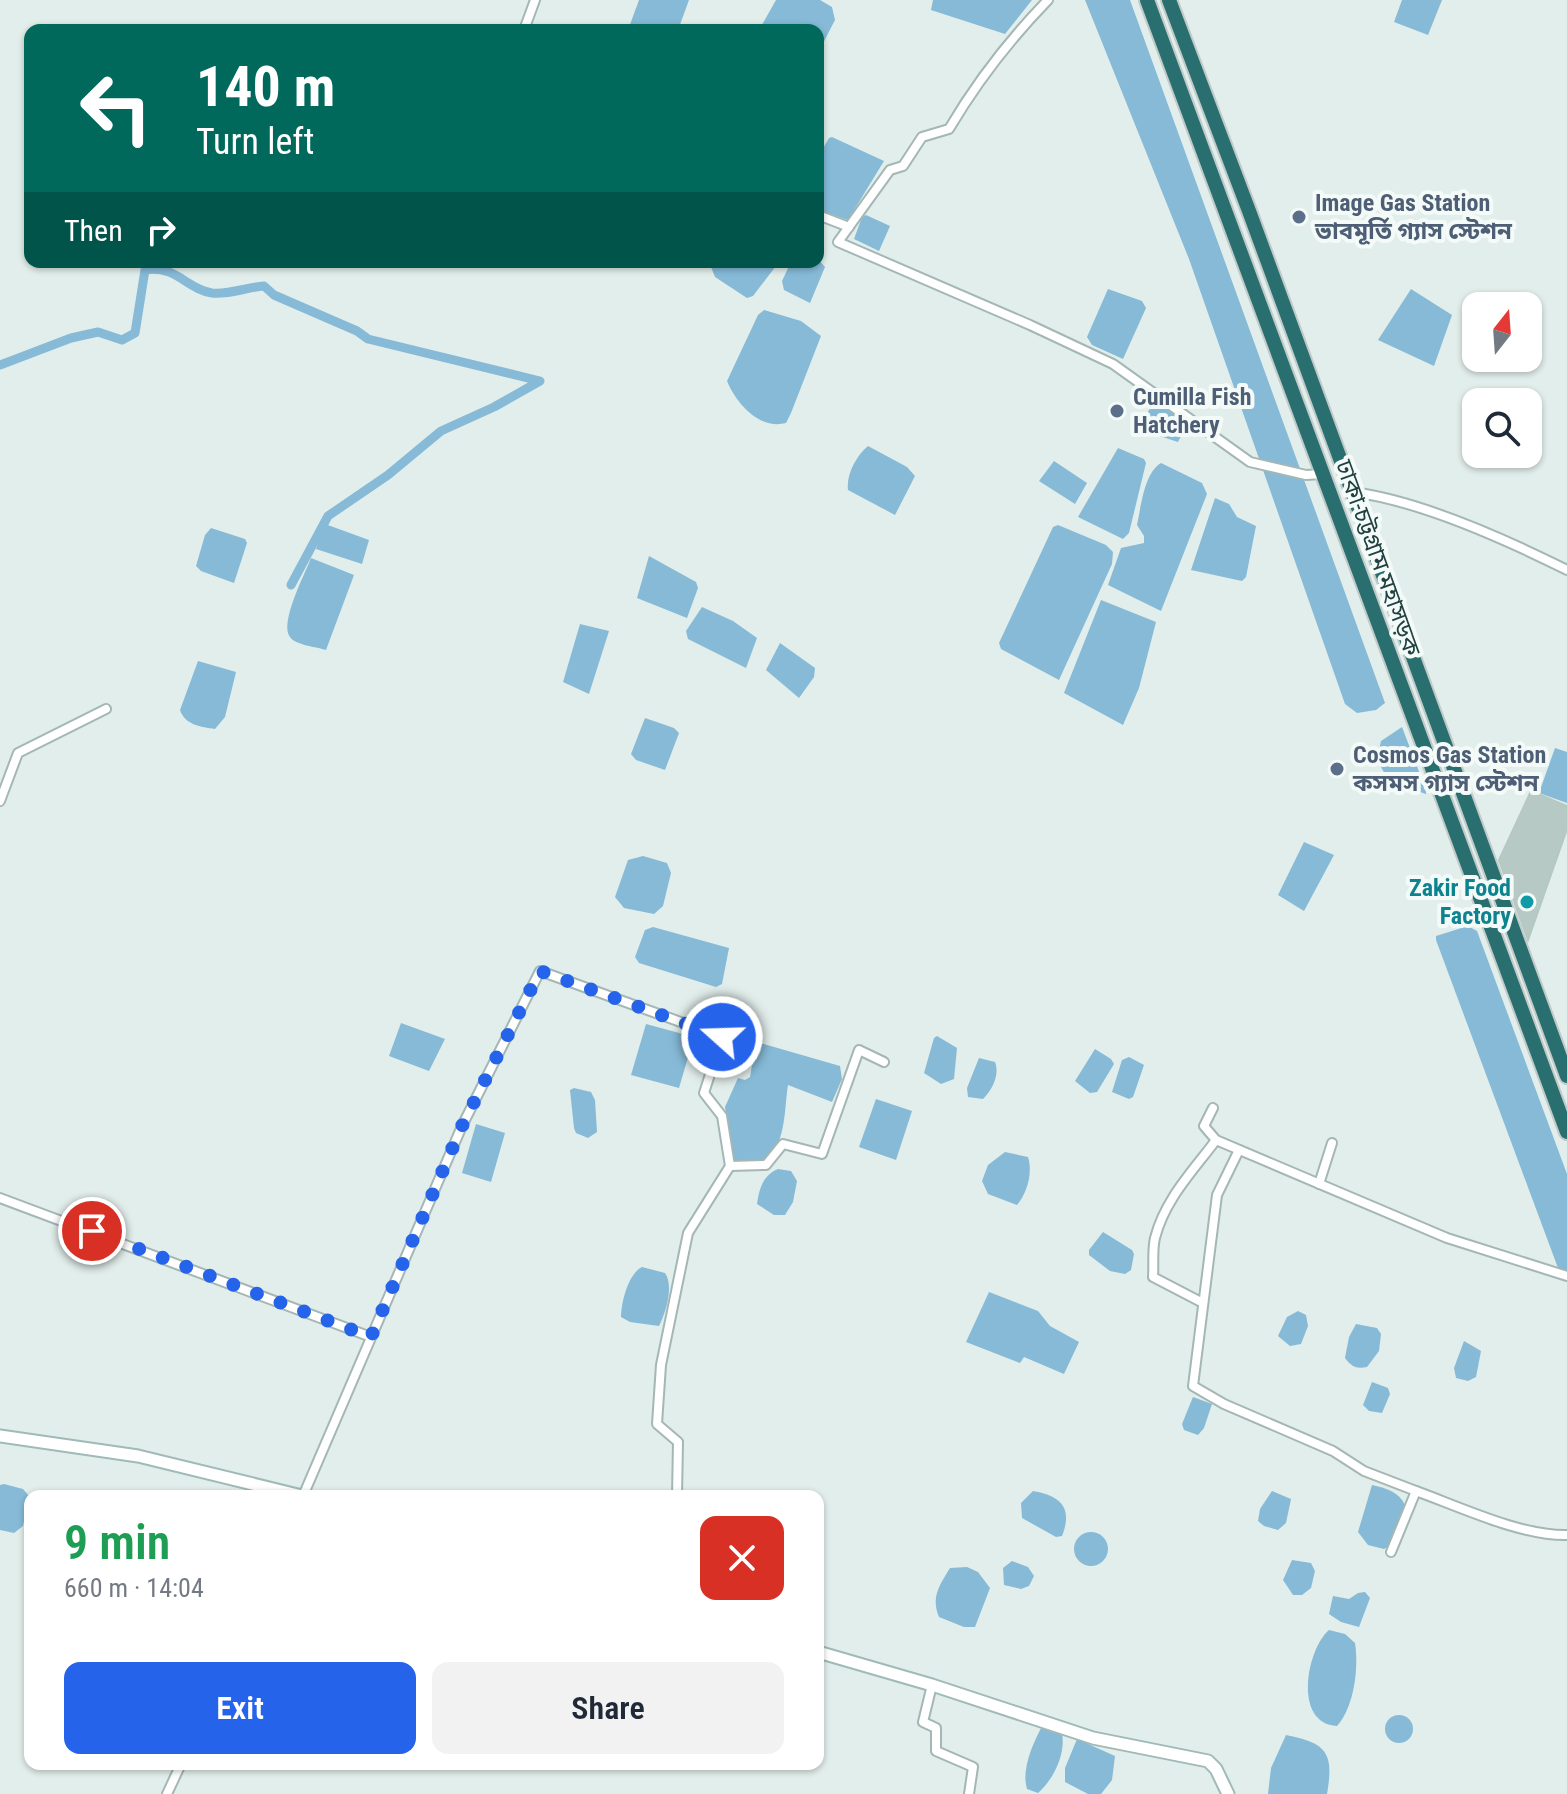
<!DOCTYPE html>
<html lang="en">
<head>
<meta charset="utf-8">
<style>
  :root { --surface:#fff; --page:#f2f2f3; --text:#1f2937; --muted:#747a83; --accent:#2563eb }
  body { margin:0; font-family:"Roboto Condensed","Noto Sans Bengali",sans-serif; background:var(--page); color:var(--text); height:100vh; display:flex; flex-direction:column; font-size:30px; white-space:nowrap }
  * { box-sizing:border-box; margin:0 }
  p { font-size:26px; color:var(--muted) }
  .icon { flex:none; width:44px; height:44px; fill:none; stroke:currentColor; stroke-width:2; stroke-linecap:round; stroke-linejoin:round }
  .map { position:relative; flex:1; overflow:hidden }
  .drawer { position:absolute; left:24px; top:1490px; width:800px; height:280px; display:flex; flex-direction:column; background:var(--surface); border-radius:16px; box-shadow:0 2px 6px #0004 }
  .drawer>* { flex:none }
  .banner { position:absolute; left:24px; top:24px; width:800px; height:244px; border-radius:16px; box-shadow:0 2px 6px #0004; background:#00695c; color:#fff; overflow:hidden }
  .needle { width:52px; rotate:17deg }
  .tools { position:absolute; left:1462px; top:292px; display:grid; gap:16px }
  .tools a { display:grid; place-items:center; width:80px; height:80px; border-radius:16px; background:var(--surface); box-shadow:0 2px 6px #0004; font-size:40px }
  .pin { position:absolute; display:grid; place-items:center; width:68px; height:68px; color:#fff; margin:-34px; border:4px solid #fff; border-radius:50%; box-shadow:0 2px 8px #0007 }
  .me { position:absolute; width:88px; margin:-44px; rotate:290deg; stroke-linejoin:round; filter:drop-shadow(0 0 6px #0008) }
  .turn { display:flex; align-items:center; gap:28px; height:168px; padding:0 40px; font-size:36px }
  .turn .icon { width:104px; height:104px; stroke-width:2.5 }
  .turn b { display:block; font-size:56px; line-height:68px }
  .then { display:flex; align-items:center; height:76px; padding:0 40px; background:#0003; gap:16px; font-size:30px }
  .round { display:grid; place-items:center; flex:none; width:84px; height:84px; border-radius:16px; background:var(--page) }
  .overview { display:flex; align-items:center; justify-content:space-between; height:136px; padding:0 40px }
  h1 { font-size:48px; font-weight:600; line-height:60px; color:#1e9e55 }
  .action { display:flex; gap:16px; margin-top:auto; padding:16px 40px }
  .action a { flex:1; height:92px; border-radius:16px; background:var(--accent); color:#fff; font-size:32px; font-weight:600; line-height:92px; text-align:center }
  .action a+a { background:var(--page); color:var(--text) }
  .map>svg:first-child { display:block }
</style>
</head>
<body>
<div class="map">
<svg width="1567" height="1794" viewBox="0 0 1567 1794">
  <rect width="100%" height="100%" fill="#e2eeeb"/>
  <g fill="#86bad7">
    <polygon points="639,0 689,0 678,30 628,30"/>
    <polygon points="776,0 820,0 832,7 835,20 818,53 818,30 759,30"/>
    <polygon points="933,0 1032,0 1005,34 931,10"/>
    <polygon points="1085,0 1130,0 1385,703 1376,710 1357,713 1345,704 1189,259"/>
    <polygon points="1402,0 1442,0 1428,35 1394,22"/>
    <polygon points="832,137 884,161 848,220 818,210 818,157 829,138"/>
    <polygon points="866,215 890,226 879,251 854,239 862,217"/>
    <polygon points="818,259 825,267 810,303 784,290 782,281 791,262 818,262"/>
    <polygon points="714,262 779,262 753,296 747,298 715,277 711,267"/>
    <polygon points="1108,289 1142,301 1146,308 1123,359 1092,345 1087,337"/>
    <polygon points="1411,289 1452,315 1434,366 1378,340"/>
    <path d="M 764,310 L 801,321 L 821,336 L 791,413 L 786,423 C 759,430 736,403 727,381 L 758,315 Z"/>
    <polygon points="1155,400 1189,421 1178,442 1147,432 1140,425"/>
    <path d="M 868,446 L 907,467 L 915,476 L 895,515 L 848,490 C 846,475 856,456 868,446 Z"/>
    <polygon points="1118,448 1144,459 1146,463 1129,533 1123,539 1078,517"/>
    <polygon points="1054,461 1087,483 1075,504 1039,481"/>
    <path d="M 1161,463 L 1202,483 L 1207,494 L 1161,611 L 1108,585 L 1121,548 L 1144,543 L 1144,536 L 1137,525 C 1141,507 1144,473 1161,463 Z"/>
    <polygon points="1215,498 1229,504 1237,517 1256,526 1246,577 1242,581 1191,570"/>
    <polygon points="325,524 369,540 362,564 316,549"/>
    <polygon points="1058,525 1106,545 1113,552 1112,564 1059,680 1001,649 999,643 1053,527"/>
    <polygon points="211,528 245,539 247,543 234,583 201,571 196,566 205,535"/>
    <polygon points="649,556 696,582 698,588 687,618 637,598"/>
    <path d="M 311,558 L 354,575 L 326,650 C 317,647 295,645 290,637 C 279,623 305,574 311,558 Z"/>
    <polygon points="1101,600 1156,622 1139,688 1123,725 1064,693"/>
    <polygon points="702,607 733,621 757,638 746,668 688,639 686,631"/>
    <polygon points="580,624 609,631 589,694 563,682"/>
    <polygon points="780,643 815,668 814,677 799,698 766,670"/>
    <path d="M 198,661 L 236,672 L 225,717 L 215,729 C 201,727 185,725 180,710 Z"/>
    <polygon points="645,718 674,728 679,733 665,770 636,760 631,754"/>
    <path d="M 1402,727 L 1426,790 L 1426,794 C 1396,784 1372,778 1381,741 Z"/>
    <polygon points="1555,748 1567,752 1567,803 1539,793"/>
    <polygon points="1304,842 1334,855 1304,911 1278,895"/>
    <polygon points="643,856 667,863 671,873 663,906 654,914 624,908 615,897 628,860"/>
    <polygon points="1468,926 1477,931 1567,1174 1567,1271 1558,1268 1436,940 1436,936"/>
    <polygon points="653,927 729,948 722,984 716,987 639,963 635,957 645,930"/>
    <polygon points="401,1023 445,1039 429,1071 389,1056"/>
    <polygon points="646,1024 694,1037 679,1088 631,1075"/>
    <polygon points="937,1036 957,1048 954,1079 941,1084 924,1073 934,1038"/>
    <path d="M 760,1043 L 840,1066 L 842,1079 L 832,1102 L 788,1085 C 784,1107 787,1154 759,1161 C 752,1162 741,1160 733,1160 L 725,1107 L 738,1078 L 745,1080 L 750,1077 L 755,1048 Z"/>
    <polygon points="1095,1049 1111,1059 1114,1064 1097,1092 1090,1093 1075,1081"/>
    <polygon points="1129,1057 1144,1065 1133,1097 1129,1099 1112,1092 1122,1060"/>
    <path d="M 979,1058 L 995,1062 C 1000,1075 992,1090 983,1099 L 968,1097 L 967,1088 Z"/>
    <polygon points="574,1088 591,1092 595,1100 597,1132 588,1138 576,1133 574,1128 570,1090"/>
    <polygon points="876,1099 912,1111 896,1160 859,1147"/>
    <polygon points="476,1124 505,1133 491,1182 462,1173"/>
    <path d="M 1005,1152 L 1028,1157 C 1033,1173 1027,1193 1017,1205 L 988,1194 L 982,1181 L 988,1165 Z"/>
    <path d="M 778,1169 L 791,1171 L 797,1181 L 793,1202 L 785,1215 L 774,1215 L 757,1204 C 759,1189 763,1175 778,1169 Z"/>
    <polygon points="1103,1232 1132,1250 1134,1254 1131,1270 1125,1274 1110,1271 1089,1255 1089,1250"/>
    <path d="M 642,1267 L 665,1273 C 674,1286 666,1312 659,1326 L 630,1322 L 621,1317 C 621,1303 628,1274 642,1267 Z"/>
    <polygon points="989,1292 1038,1311 1050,1326 1079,1342 1064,1374 1024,1357 1020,1363 966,1342"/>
    <polygon points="1298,1311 1306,1315 1308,1326 1301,1344 1290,1346 1278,1336 1287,1317"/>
    <path d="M 1356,1324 L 1377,1328 L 1381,1334 L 1379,1351 L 1367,1367 C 1356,1369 1352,1367 1345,1358 L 1349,1337 Z"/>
    <polygon points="1464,1341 1481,1351 1476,1377 1468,1381 1456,1378 1454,1368"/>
    <polygon points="1372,1382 1388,1388 1390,1394 1382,1413 1369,1411 1363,1405"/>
    <polygon points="1193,1397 1212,1404 1204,1428 1198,1435 1184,1430 1182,1424"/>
    <polygon points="4,1484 23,1489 29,1496 23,1526 14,1533 0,1530 0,1485"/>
    <path d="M 1372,1485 C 1386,1488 1399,1492 1405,1505 L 1389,1546 L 1384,1549 L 1368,1545 L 1358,1532 Z"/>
    <path d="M 1033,1491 C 1061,1496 1073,1508 1062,1536 L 1056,1537 L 1022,1518 L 1021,1503 Z"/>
    <polygon points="1272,1491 1291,1499 1286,1523 1278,1530 1264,1526 1258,1521 1260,1509"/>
    <circle cx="1091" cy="1549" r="17"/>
    <polygon points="1292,1560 1311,1563 1315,1571 1311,1588 1302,1595 1293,1595 1283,1580"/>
    <polygon points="1012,1561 1028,1567 1034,1576 1029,1586 1021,1589 1004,1585 1003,1568"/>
    <path d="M 967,1567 L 978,1572 L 990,1588 L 975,1627 L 964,1627 L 939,1617 C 931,1597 939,1586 950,1568 Z"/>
    <polygon points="1358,1593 1365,1592 1370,1598 1359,1627 1341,1622 1329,1614 1333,1596 1349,1599"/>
    <path d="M 1329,1630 L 1345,1634 L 1355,1643 C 1359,1668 1354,1707 1337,1726 C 1293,1724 1306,1650 1329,1630 Z"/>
    <circle cx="1399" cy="1729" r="14"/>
    <path d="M 1042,1726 L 1062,1734 C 1066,1754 1053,1780 1038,1793 L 1027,1789 C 1021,1769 1033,1744 1042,1726 Z"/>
    <path d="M 1286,1735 C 1327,1743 1334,1753 1327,1794 L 1268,1794 L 1271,1768 Z"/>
    <polygon points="1077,1739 1115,1756 1112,1780 1101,1794 1088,1794 1065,1782 1065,1768"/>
  </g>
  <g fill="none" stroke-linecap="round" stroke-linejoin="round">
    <path stroke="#86bad7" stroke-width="9" d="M 0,365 L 71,338 L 98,332 L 122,340 L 135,333 L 145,270 C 177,265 186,289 212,293 C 228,295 248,287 264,286 L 274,295 L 357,331 L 368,339 L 540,381 L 494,407 L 441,431 L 388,475 L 328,516 L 291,585"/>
  </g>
  <polygon fill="#b7c9c5" stroke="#b4c8c4" stroke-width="2" points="1531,791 1567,806 1567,829 1528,940 1499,860"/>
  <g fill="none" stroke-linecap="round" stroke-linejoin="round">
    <defs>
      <g id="street">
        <path d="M 1048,0 C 1009,40 978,80 949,129 L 922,137 L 903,166 L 890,170 L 838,242 L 1030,325 L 1113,364 L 1250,462 L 1306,475 L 1323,474"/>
        <polyline points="524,30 535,0"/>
        <polyline points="818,215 849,227"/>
        <path d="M 1353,492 C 1421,501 1505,539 1567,570"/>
        <polyline points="0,801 18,753 106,709"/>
        <polyline points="1213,1108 1204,1126 1216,1140 1447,1238 1567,1276"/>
        <polyline points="1239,1150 1217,1195 1193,1386 1224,1404 1333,1451 1364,1471 1416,1491"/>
        <polyline points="730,1166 766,1165 783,1144 822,1154 859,1050 884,1062"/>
        <polyline points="1319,1184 1332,1143"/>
        <polyline points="0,1198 371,1337"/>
        <path d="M 1203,1303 L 1153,1277 C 1154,1264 1152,1250 1155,1238 C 1165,1199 1193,1171 1216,1140"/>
        <polyline points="303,1496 462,1126 540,971 722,1037 704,1093 722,1116 730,1166 688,1233 661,1365 657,1424 678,1442 677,1496"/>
        <path d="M 1391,1552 L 1416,1491 C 1460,1507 1521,1536 1567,1535"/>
        <polyline points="932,1685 923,1722 936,1728 936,1751 973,1767 969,1794"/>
        <polyline points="167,1794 181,1764"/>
      </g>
      <g id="secondary">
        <polyline points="0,1436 138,1456 302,1496"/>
        <polyline points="818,1652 932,1685 1093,1738 1208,1761 1216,1769 1228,1794"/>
      </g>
      <g id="highway">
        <polyline points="1147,0 1567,1132"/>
        <polyline points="1169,0 1249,211 1567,1076"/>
      </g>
    </defs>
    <use href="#street" stroke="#a4b7b4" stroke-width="12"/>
    <use href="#secondary" stroke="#9fbab7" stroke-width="15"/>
    <use href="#highway" stroke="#c1cac9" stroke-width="18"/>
    <use href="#street" stroke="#fff" stroke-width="8"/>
    <use href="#secondary" stroke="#fff" stroke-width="11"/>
    <use href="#highway" stroke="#296f6f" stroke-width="14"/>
  </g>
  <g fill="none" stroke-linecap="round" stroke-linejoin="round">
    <polyline stroke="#2563eb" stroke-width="14" stroke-dasharray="0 25.2" points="92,1231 371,1337 462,1126 540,971 722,1037"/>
  </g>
  <g fill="#5c6f8a" stroke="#f3faf8" stroke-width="3">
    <circle cx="1299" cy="217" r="8"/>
    <circle cx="1117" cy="411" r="8"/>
    <circle cx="1337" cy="769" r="8"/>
  </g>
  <circle fill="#0f9aa8" stroke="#f3faf8" stroke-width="3" cx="1527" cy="902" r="8"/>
  <g text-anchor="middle" stroke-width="8" stroke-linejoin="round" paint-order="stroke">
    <g font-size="24" font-weight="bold" fill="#4e5e75" stroke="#f3faf8" text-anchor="start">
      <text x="1315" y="211">Image Gas Station<tspan x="1315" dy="28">ভাবমূর্তি গ্যাস স্টেশন</tspan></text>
      <text x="1133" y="405">Cumilla Fish<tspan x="1133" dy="28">Hatchery</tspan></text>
      <text x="1353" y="763">Cosmos Gas Station<tspan x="1353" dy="28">কসমস গ্যাস স্টেশন</tspan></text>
    </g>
    <g font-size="24" fill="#20413f" stroke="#f3faf8">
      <text transform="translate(1378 558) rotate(70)" y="8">ঢাকা-চট্টগ্রাম মহাসড়ক</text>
    </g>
    <g font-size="24" font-weight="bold" fill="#0d838f" stroke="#f3faf8" text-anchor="end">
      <text x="1511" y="896">Zakir Food<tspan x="1511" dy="28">Factory</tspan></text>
    </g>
  </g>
</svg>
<div class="tools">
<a><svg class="needle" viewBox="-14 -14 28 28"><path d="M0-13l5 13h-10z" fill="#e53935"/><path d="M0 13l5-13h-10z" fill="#747a83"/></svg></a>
<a><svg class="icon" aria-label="search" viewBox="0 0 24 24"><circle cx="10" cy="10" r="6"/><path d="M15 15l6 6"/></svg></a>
</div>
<div class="pin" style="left:92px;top:1231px;background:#d93025"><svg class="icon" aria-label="arrive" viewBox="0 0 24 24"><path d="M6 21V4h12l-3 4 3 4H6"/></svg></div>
<svg class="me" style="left:722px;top:1037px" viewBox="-20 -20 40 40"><circle r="17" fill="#2563eb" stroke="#fff" stroke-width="3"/><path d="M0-11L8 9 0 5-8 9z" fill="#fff"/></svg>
<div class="banner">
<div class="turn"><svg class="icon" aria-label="left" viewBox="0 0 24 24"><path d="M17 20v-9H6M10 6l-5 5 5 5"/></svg><div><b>140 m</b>Turn left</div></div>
<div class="then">Then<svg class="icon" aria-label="right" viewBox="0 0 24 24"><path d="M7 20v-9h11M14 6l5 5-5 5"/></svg></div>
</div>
<section class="drawer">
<div class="overview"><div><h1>9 min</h1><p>660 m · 14:04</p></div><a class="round" style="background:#d93025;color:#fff"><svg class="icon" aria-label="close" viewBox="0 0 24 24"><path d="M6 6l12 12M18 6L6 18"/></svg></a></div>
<div class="action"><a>Exit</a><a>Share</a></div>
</section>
</div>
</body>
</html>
